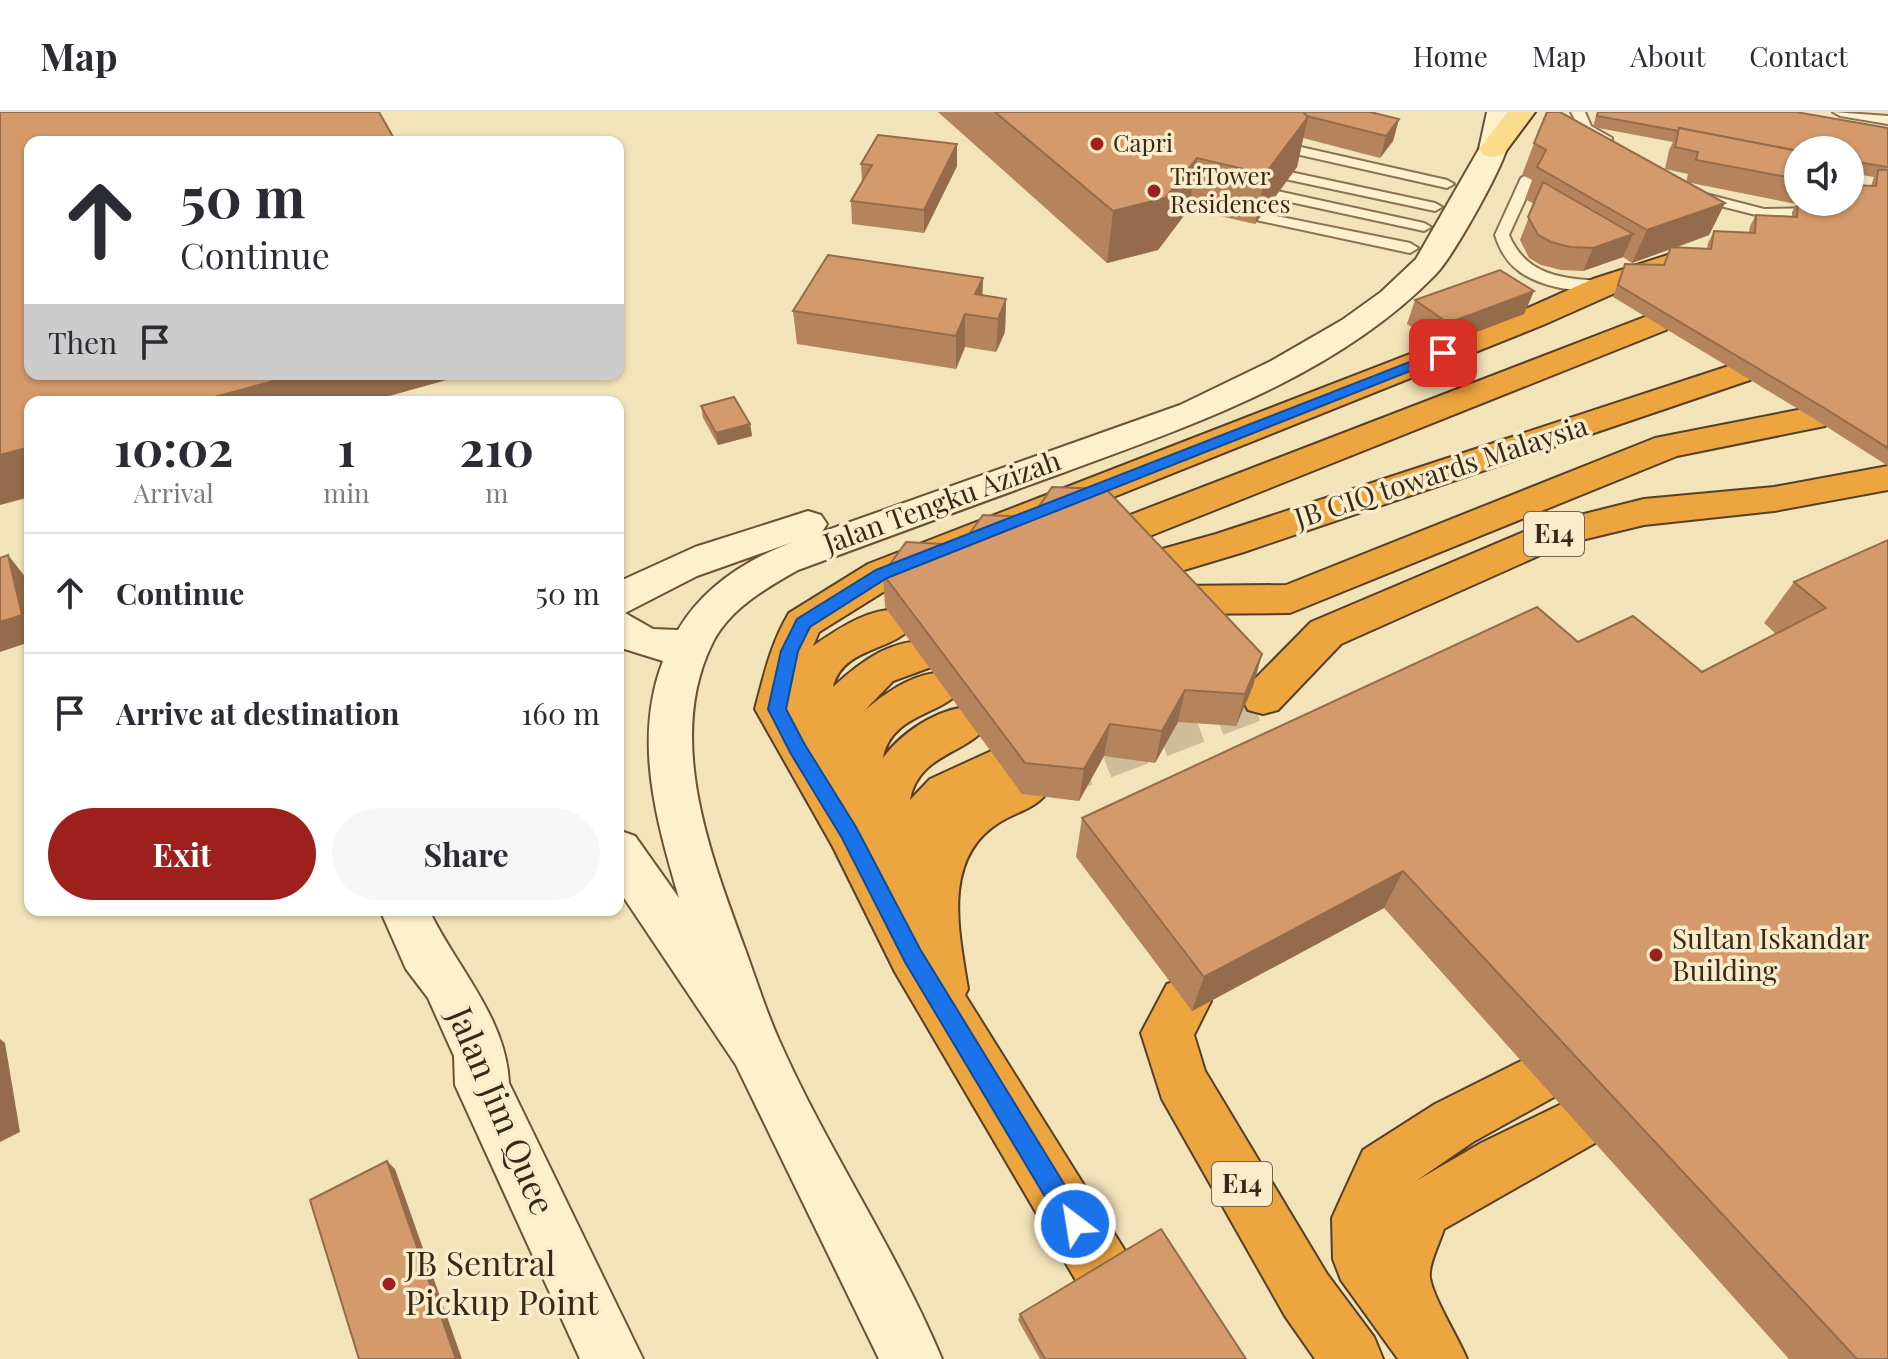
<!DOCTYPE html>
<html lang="en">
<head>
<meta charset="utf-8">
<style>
  :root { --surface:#fff; --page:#f7f7f7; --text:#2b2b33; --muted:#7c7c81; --line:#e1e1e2; --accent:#9e201d }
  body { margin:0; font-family:"Playfair Display",serif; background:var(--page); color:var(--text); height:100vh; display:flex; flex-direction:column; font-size:30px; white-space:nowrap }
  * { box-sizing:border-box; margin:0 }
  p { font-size:26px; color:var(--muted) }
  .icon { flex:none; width:44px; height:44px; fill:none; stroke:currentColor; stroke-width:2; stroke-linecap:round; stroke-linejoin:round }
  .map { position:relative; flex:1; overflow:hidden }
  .drawer { position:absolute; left:24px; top:284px; width:600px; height:520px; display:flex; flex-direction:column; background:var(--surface); border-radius:16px; box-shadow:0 2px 6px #0004 }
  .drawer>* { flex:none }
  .top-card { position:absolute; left:24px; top:24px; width:600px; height:244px; border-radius:16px; box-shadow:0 2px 6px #0004; background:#fff; color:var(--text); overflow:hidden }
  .tools { position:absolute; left:1784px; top:24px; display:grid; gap:16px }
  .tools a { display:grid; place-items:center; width:80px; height:80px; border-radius:50%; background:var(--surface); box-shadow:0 2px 6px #0004; font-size:40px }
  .pin { position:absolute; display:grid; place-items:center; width:68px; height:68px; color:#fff; margin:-34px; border-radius:16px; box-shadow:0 4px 12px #0006 }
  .me { position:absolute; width:88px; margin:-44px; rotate:329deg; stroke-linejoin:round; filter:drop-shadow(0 0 6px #0008) }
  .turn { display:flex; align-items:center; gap:28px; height:168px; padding:0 24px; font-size:36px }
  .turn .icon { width:104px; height:104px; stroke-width:2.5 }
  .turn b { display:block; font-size:56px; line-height:68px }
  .then { display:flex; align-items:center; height:76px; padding:0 24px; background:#0003; gap:16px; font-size:30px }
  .eta { display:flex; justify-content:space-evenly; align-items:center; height:136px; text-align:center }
  .eta b { font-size:48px; font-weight:700; line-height:56px }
  .action { display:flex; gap:16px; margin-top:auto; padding:16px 24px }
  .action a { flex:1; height:92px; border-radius:48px; background:var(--accent); color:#fff; font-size:32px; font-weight:700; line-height:92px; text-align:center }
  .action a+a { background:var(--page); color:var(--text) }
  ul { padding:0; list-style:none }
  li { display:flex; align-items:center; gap:24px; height:120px; padding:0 24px; border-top:2px solid var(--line) }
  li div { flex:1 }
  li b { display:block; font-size:30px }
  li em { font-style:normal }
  header { display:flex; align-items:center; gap:48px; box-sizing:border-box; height:112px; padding:0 40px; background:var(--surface); border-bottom:2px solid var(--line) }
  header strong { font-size:38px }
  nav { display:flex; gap:44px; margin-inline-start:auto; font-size:28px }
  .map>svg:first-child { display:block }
</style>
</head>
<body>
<header>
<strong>Map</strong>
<nav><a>Home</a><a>Map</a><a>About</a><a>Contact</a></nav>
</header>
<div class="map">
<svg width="1888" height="1247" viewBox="0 0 1888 1247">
  <rect width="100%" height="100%" fill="#f2e3b9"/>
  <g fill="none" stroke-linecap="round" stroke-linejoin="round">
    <polyline stroke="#cdbe99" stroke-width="40" stroke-dasharray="40 20" stroke-linecap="butt" points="1048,668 1253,590"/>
    <defs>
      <g id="lane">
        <path d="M 1571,0 L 1585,0 L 1591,14 L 1612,26 L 1612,32 C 1592,34 1579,17 1571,0 Z"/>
        <polygon points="1833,0 1888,4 1888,12 1840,4"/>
        <polygon points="1274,29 1447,68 1454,72 1447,76 1269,36 1267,33"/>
        <polygon points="1290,60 1435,91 1442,95 1435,99 1285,67 1283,64"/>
        <path d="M 1528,62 L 1535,66 L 1509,123 C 1526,164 1564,167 1604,169 L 1610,171 L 1610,177 C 1582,183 1535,175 1514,155 C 1504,146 1499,135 1495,123 L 1521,66 Z"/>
        <polygon points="1277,79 1424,111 1431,115 1424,119 1272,86 1270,83"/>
        <polygon points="1698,80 1764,97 1821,96 1828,100 1821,104 1764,105 1693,87 1691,84"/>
        <polygon points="1261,101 1410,131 1418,136 1410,141 1256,108 1256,102"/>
      </g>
      <g id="secondary">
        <path d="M 1487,0 L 1513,0 C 1511,12 1510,24 1507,36 C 1499,62 1454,143 1436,162 C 1337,264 1195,312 1065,360 C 976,392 887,425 798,458 C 766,476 728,498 712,532 C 665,628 711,744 745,837 C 756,867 766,899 779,928 C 827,1037 896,1137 942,1247 L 879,1247 L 736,953 L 618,777 L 618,718 L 635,724 L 679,786 C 656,708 633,627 663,549 L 618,535 L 618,470 L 695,435 L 808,399 L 821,403 L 827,412 L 822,420 L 1180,293 L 1271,249 L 1342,208 L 1381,180 L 1416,147 L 1479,37 ZM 796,429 C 749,446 704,474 678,518 L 653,517 L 625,501 L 697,464 Z"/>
        <path d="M 380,798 L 429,798 C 456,855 506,905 509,971 L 643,1247 L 580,1247 L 455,973 L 454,944 L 428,886 L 406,857 Z"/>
      </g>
      <polygon id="primary" points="1508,0 1535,0 1503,43 1493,45 1483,43 1479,37"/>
      <g id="highway">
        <path d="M 1674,141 L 1685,144 L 1689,150 L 1685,156 L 1615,181 L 1543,213 L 896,472 L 819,520 L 813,534 C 839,516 877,490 909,500 L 915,510 C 898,540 843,533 833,575 C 859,551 897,521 934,532 L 940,543 L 934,554 L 893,569 L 863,600 C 887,579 924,553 957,563 L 963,574 C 947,604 892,599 883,646 C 902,619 950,587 983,597 L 990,609 C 971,643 919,639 910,688 L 930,667 L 1000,635 L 1016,640 L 1022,653 L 1018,661 L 1027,658 L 1043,663 L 1050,676 C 1039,696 1018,699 1000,710 C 941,746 959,820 968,877 L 965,883 L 1179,1225 L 1188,1247 L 1122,1247 L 895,860 L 833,735 L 755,597 C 764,563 771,531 789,501 L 868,452 L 1521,199 L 1593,167 Z"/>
        <polygon points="1655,201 1666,204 1671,211 1666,218 1127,433 1113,437 1099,433 1094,424 1099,415"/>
        <polygon points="1738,251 1750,254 1755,261 1750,268 1244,440 1144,470 1130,466 1124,456 1130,446 1216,422"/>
        <polygon points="1813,295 1825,298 1831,306 1825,314 1677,344 1290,501 1173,502 1159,498 1153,488 1159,478 1173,474 1286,473 1655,326"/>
        <polygon points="1888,354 1888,378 1774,399 1644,413 1565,432 1341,532 1278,598 1263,602 1248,598 1242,586 1248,574 1311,510 1540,413 1644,387 1774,375"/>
        <polygon points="1185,866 1203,872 1211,889 1194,923 1205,959 1327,1162 1374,1225 1383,1247 1315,1247 1285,1204 1162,987 1141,921 1167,872"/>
        <path d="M 1535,942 L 1554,949 L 1562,967 L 1554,985 L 1473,1030 L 1416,1069 L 1481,1031 L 1576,985 L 1595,993 L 1604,1012 L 1595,1031 L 1444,1117 C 1440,1130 1428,1153 1430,1166 C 1434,1188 1458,1225 1467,1247 L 1398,1247 L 1341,1168 L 1333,1147 L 1332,1106 L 1341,1086 L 1363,1038 L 1435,992 Z"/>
      </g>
    </defs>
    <use href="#lane" stroke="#8a7253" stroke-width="4"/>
    <use href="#secondary" stroke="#6b5236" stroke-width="4"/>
    <use href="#primary" stroke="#563f28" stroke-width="4"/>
    <use href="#highway" stroke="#563f28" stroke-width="4"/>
    <use href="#lane" fill="#fcf0cd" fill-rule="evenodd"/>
    <use href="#secondary" fill="#fcf0cd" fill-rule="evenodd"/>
    <use href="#primary" fill="#fbdb8c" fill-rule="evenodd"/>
    <use href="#highway" fill="#eca53f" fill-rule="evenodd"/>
  </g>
  <g fill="#b6845c" fill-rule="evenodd">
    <polygon points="938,0 1370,0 1399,7 1393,29 1380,46 1303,26 1297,55 1255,112 1189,97 1158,138 1107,151"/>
    <path d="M 1597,0 L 1796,0 L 1888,16 L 1888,354 L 1813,306 L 1613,185 L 1625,152 L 1663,153 L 1671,137 L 1632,151 L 1623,145 L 1583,159 L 1561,158 L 1541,153 L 1529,146 L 1520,128 L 1534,92 L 1525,87 L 1532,68 L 1522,63 L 1534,31 L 1686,70 L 1688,62 L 1665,57 L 1669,38 L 1673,30 L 1593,15 ZM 1798,38 L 1850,38 L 1850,61 L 1874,65 L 1871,74 L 1850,90 L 1798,90 ZM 1686,70 L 1796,92 L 1792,100 L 1792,104 L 1756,103 L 1750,114 L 1749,120 L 1714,119 L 1708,131 L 1707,137 L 1675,136 L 1709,123 L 1725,91 Z"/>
    <polygon points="861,52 957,54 924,121 852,112 851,89 862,70"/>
    <polygon points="1534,179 1524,202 1440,234 1407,212 1415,188"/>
    <polygon points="982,183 1006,187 1005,220 996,240 965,235 956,257 797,232 793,199"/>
    <polygon points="701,294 750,312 752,324 718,333 703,306"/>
    <polygon points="1888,428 1888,1247 1789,1247 1384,796 1192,899 1076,745 1082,706 1578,530 1702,560 1776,522 1764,511 1794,470"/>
    <polygon points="883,462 1262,542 1253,574 1236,614 1178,610 1155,651 1104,644 1079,689 1022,682 885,495"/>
    <polygon points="1020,1202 1246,1247 1040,1247 1018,1208"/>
  </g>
  <g fill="#946c4b">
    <polygon points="1308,5 1297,55 1255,112 1265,62"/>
    <polygon points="1399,7 1393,29 1380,46 1386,24"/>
    <polygon points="957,32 957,54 924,121 924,98"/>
    <polygon points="1197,46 1189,97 1158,138 1107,151 1113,99"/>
    <polygon points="1725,91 1709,123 1632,151 1647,118"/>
    <polygon points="1633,122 1623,145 1583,159 1593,136"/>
    <polygon points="983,166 982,199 975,182"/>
    <polygon points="1534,179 1524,202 1440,234 1448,211"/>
    <polygon points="1006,187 1005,220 996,240 998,207"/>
    <polygon points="965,202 965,235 956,257 956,224"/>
    <polygon points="299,262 468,262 368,290 196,290"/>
    <polygon points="750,312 752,324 718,333 716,321"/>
    <polygon points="30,335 30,385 0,393 0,343"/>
    <polygon points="8,443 27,467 30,480 30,530 0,540 0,510"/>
    <polygon points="1262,542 1253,574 1236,614 1245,582"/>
    <polygon points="1185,578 1178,610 1155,651 1162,619"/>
    <polygon points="1110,612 1104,644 1079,689 1084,657"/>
    <polygon points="1403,759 1384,796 1192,899 1204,865"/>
    <polygon points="0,927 5,931 20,1020 0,1030"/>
    <polygon points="387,1049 395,1057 462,1247 456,1247"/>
  </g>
  <g fill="#d49a6b" stroke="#946c4b" stroke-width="2">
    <polygon points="0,0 379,0 396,30 30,30 30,262 299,262 196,290 30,290 30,335 0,343"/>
    <polygon points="995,0 1303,0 1308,5 1265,62 1197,46 1165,86 1113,99"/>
    <polygon points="1303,0 1370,0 1399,7 1386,24 1307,4"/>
    <polygon points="1547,0 1560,0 1725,91 1647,118 1537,55 1546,38 1534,31"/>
    <polygon points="1598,0 1796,0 1888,16 1888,55 1850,49 1850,38 1798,39 1679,16 1679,19 1597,4"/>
    <polygon points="1679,16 1798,39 1798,67 1696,48 1698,40 1675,35"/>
    <polygon points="878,23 957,32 924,98 851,89 872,53 861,52"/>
    <polygon points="1878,58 1888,58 1888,336 1821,294 1618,173 1625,152 1664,153 1671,135 1711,137 1714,119 1755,121 1756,103 1797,105 1798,90 1850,90 1850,73 1876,74"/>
    <polygon points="1543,70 1633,122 1593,136 1570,135 1551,130 1538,123 1528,105"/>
    <polygon points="828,143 983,166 975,182 1006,187 998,207 965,202 956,224 793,199"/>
    <polygon points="1500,158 1534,179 1448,211 1415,188"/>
    <polygon points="734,285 750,312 716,321 701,294"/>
    <polygon points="1052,375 1106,377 1262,542 1245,582 1185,578 1162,619 1110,612 1084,657 1025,651 883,462 906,430 961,433 983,403 1032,405"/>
    <polygon points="1888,428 1888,1247 1857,1247 1403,759 1204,865 1082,706 1537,495 1578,530 1633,504 1702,560 1826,496 1794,470"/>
    <polygon points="8,443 22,503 0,510 0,446"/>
    <polygon points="387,1049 456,1247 359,1247 310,1088"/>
    <polygon points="1161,1117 1246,1247 1045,1247 1020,1202"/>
  </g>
  <polygon fill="#1a73e8" stroke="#114b97" stroke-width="2" points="1443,237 1448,238 1448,244 887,466 810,515 798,539 786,597 805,633 856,715 920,837 1083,1103 1087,1112 1083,1120 1075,1124 1066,1120 905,850 842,726 791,642 768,597 781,539 797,507 876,458"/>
  <g fill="#9e201d" stroke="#f9ecca" stroke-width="3">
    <circle cx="1097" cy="32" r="8"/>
    <circle cx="1154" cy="79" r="8"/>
    <circle cx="1656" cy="843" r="8"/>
    <circle cx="389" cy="1172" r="8"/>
  </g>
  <g text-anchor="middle" stroke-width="7" stroke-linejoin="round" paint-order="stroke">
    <g font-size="24" fill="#372919" stroke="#f9ecca" text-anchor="start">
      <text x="1113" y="40">Capri</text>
      <text x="1170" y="73">TriTower<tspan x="1170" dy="28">Residences</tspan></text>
    </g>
    <g fill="#f9ecca" stroke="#71644e" stroke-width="2">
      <rect x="1524" y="400" width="60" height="44" rx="6"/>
      <rect x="1212" y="1050" width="60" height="44" rx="6"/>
    </g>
    <g font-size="26" font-weight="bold" fill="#372919">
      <text x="1554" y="431">E14</text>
      <text x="1242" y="1081">E14</text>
    </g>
    <g font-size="28" fill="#372919" stroke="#f9ecca">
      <text transform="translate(1441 360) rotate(-18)" y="10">JB CIQ towards Malaysia</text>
      <text transform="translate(942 390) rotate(-20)" y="10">Jalan Tengku Azizah</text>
    </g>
    <g font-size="28" fill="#372919" stroke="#f9ecca" text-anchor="start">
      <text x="1672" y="837">Sultan Iskandar<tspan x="1672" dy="32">Building</tspan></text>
    </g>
    <g font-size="34" fill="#372919" stroke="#f9ecca">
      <text transform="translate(501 999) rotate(67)" y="12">Jalan Jim Quee</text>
    </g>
    <g font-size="34" fill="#372919" stroke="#f9ecca" text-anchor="start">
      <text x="405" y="1164">JB Sentral<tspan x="405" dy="39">Pickup Point</tspan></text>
    </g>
  </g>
</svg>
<div class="tools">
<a><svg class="icon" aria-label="sound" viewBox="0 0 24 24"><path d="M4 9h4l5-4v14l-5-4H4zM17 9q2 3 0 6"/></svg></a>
</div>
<div class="pin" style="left:1443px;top:241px;background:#d93025"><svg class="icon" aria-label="arrive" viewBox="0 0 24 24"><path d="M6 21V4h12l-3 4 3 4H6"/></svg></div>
<svg class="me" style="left:1075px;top:1112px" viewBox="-20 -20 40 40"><circle r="17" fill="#1a73e8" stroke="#fff" stroke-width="3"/><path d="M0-11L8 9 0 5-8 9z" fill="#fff"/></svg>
<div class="top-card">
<div class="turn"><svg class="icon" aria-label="ahead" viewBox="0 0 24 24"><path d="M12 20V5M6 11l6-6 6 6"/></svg><div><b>50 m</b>Continue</div></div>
<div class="then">Then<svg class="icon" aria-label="arrive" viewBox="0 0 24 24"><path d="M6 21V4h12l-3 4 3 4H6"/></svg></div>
</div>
<section class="drawer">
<div class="eta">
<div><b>10:02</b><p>Arrival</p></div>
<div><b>1</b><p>min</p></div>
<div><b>210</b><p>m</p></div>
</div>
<ul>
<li><svg class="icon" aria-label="ahead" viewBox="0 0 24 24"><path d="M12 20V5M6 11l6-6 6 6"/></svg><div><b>Continue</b></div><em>50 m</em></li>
<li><svg class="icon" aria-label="arrive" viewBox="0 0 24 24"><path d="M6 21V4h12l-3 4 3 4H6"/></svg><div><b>Arrive at destination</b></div><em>160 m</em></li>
</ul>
<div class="action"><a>Exit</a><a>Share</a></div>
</section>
</div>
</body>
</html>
